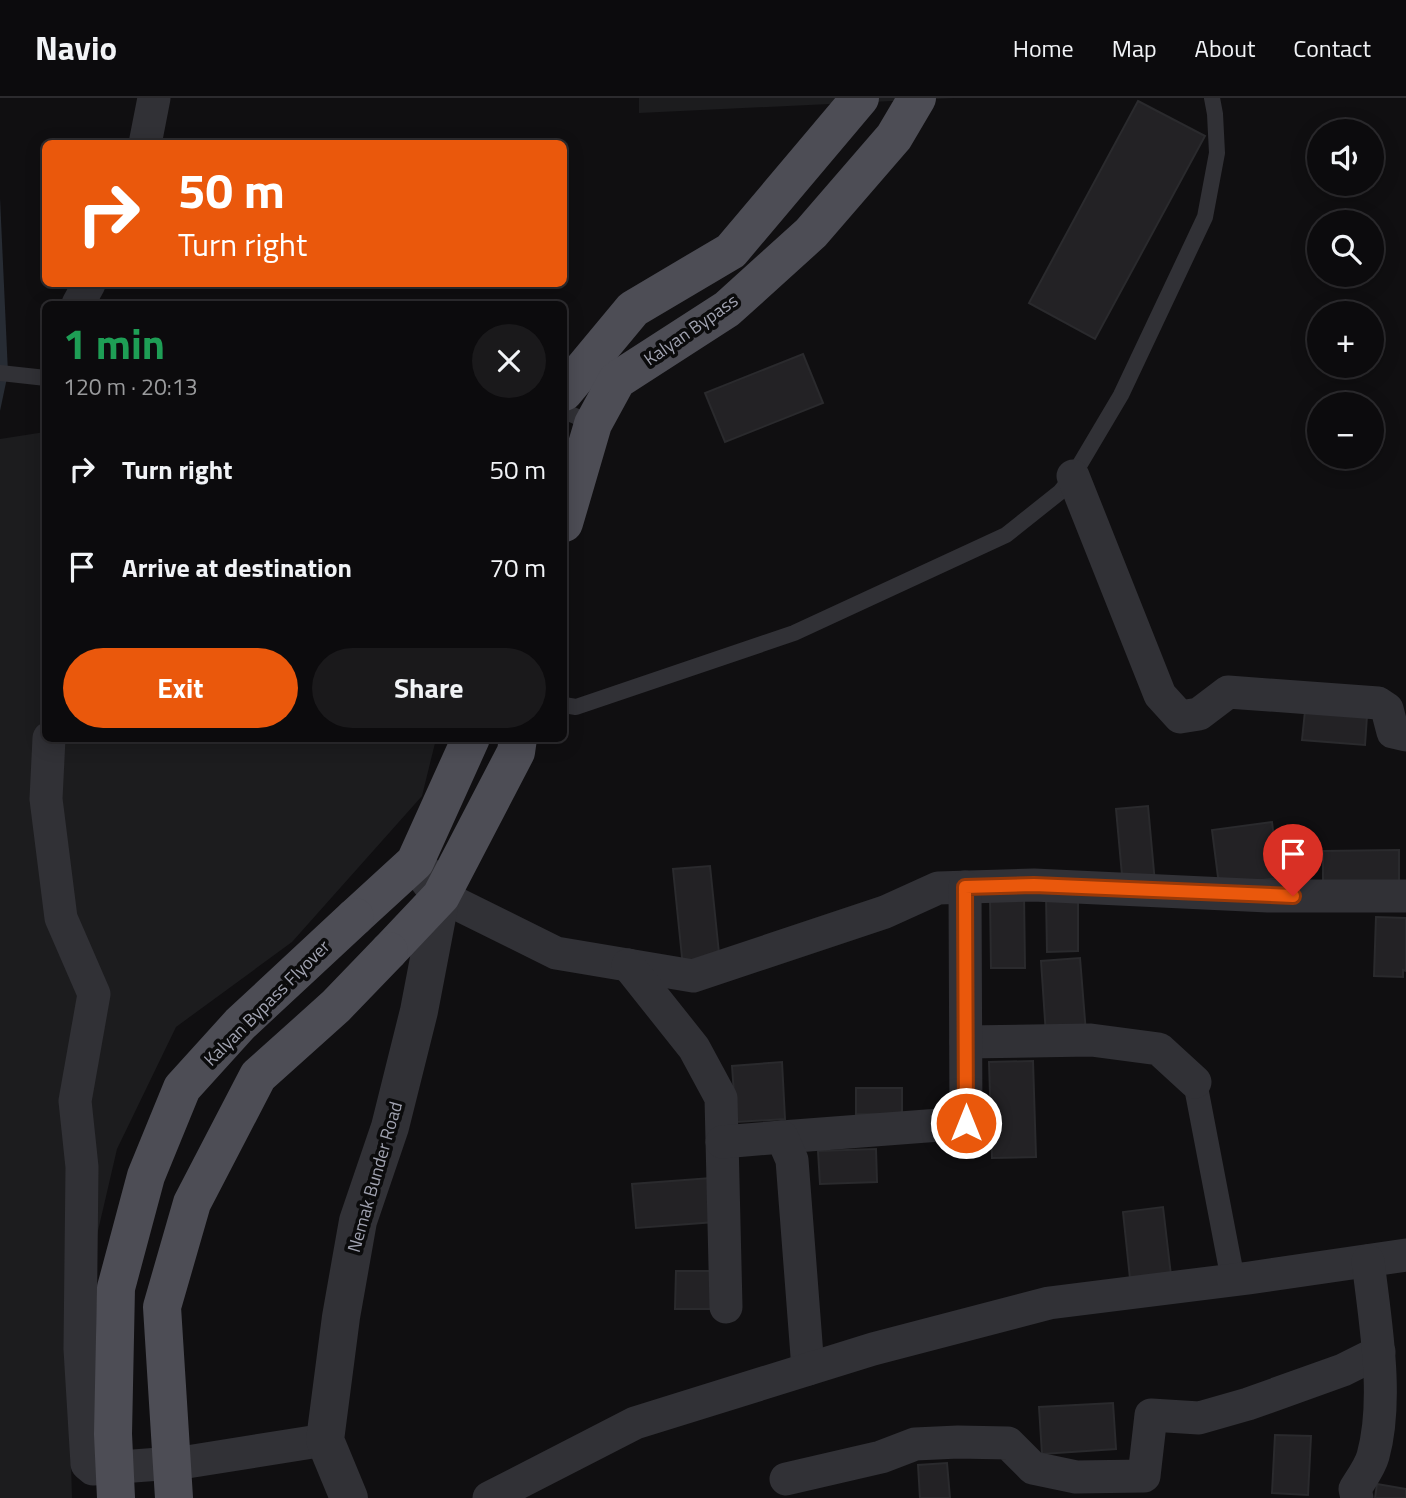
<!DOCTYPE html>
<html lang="en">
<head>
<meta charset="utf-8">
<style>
  :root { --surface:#0c0b0d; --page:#1a191b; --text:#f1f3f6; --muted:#9a9b9d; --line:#2c2b2e; --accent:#ea580c }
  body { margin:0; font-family:"Titillium Web",sans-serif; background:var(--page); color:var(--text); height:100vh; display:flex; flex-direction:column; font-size:26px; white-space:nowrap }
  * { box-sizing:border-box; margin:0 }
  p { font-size:23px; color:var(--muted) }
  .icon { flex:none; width:38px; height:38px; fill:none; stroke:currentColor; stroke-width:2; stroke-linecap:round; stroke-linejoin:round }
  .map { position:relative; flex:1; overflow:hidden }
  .drawer { position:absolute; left:42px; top:203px; width:525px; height:441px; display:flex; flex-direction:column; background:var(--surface); border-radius:10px; box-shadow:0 4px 18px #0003,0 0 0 2px var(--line) }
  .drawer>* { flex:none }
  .guide { position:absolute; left:42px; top:42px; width:525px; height:147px; border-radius:10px; box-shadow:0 4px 18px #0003,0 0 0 2px var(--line); background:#ea580c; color:#fff; overflow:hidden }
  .buttons { position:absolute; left:1307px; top:21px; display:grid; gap:14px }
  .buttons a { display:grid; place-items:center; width:77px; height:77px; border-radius:50%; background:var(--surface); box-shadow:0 4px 18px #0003,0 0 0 2px var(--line); font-size:35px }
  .pin { position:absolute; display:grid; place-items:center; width:60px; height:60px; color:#fff; margin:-72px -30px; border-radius:50% 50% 50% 0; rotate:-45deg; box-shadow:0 0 7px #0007 }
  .pin .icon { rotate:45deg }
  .me { position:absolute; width:77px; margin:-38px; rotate:0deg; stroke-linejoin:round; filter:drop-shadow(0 0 5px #0008) }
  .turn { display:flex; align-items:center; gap:24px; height:147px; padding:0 21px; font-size:32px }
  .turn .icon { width:91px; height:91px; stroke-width:2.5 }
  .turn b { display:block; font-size:49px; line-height:60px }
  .round { display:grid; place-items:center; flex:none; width:74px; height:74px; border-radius:37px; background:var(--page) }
  .overview { display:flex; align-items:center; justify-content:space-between; height:119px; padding:0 21px }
  h1 { font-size:42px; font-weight:700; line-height:52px; color:#1e9e55 }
  .cta { display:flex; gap:14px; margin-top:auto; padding:14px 21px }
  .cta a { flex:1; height:80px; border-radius:42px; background:var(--accent); color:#fff; font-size:28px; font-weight:700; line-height:80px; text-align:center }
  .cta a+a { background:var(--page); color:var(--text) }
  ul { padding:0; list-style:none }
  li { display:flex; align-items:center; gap:21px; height:98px; padding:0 21px }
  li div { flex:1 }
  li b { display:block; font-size:26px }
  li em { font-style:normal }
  header { display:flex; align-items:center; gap:42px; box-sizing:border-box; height:98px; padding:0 35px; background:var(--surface); border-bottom:2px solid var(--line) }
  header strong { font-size:33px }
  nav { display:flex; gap:38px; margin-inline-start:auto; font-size:24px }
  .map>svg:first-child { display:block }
</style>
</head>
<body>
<header>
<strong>Navio</strong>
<nav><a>Home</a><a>Map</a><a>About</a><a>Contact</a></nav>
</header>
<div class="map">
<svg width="1406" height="1400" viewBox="0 0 1406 1400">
  <rect width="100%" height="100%" fill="#100f11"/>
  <g fill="#1c1c1e">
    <polygon points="639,0 954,0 639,15"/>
    <polygon points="45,334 46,640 436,641 422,698 292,844 176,929 117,1051 68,1262 72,1400 0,1400 0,341"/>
  </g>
  <polygon fill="#272c34" points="0,100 8,275 0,313"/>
  <g fill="#232225" stroke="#2a2a2d" stroke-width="2">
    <polygon points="1138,3 1205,38 1095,241 1029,205"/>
    <polygon points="803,256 823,305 725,344 705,295"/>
    <polygon points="1305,613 1367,618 1365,647 1302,642"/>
    <polygon points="1148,708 1155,785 1123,788 1116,711"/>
    <polygon points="1272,724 1279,780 1219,787 1212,732"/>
    <polygon points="1399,752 1399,784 1323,784 1323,753"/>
    <polygon points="710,768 720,865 683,869 673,771"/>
    <polygon points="990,796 1024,796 1025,870 991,870"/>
    <polygon points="1046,796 1078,796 1078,853 1047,854"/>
    <polygon points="1376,819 1406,820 1406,873 1403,872 1403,879 1374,878"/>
    <polygon points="1080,860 1086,935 1046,937 1041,863"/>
    <polygon points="1033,963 1036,1059 992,1060 989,964"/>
    <polygon points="782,964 785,1021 736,1024 732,968"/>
    <polygon points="856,990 902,990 902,1017 856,1016"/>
    <polygon points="876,1051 877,1084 820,1086 818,1053"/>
    <polygon points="711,1080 715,1124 636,1130 632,1086"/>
    <polygon points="1163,1109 1172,1186 1131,1190 1123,1114"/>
    <polygon points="676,1173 722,1173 721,1211 675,1211"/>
    <polygon points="1113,1305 1116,1351 1042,1356 1039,1309"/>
    <polygon points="1275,1337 1311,1338 1308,1397 1272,1395"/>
    <polygon points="947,1365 950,1400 920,1400 918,1367"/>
    <polygon points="1377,1386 1406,1391 1406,1400 1375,1400"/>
  </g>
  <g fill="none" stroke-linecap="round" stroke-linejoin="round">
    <g stroke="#313136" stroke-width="16">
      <polyline points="0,275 46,280"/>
      <polyline points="564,313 593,326"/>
      <polyline points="564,607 576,609 794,535 1006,437 1060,394 1073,378 1121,297 1205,119 1217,55 1215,16 1212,0"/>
    </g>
    <polyline stroke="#313136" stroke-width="24" points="1195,984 1233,1182"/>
    <g stroke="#313136" stroke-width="33">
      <polyline points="145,46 154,0"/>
      <polyline points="78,206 89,186"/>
      <polyline points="1073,378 1160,597 1180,619 1199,616 1228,594 1378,605 1387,611 1393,634 1406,637"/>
      <polyline points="49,640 46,701 61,820 94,896 75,1003 82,1069 80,1251 87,1366 93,1371 187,1364 325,1342"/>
      <polyline points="441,798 556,855 693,878 885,814 938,790 1034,787 1268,798 1406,798"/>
      <polyline points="628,867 694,950 721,1000 726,1209"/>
      <polyline points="966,944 1091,942 1159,951 1195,984"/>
      <polyline points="782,1039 966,1025 965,789"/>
      <polyline points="722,1044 782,1039 792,1062 808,1271"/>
      <polyline points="786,1381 881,1359 915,1346 958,1344 1008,1345 1033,1370 1076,1379 1144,1378 1151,1317 1199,1320 1248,1306 1343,1272 1379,1254"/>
      <polyline points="489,1400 635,1325 873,1251 1049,1205 1249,1180 1406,1157"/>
      <path d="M 1357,1400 L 1355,1391 C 1361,1381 1370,1369 1373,1358 C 1389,1300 1375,1223 1368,1163"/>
    </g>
    <polyline stroke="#313136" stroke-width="38" points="349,1400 325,1342 341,1219 358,1123 390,1029 419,913 441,798 415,764"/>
    <g stroke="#4d4d55" stroke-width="38">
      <polyline points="564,294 633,211 731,153 860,0"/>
      <polyline points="564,425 593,326 617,282 727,211 811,135 894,39 917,0"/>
      <polyline points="355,819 415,764 471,640"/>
      <polyline points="389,853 441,798 516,654 518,640"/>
    </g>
    <g stroke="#4d4d55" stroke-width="38">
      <polyline points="116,1400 113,1336 116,1190 146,1078 182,990 240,926 355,819"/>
      <polyline points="174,1400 162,1209 192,1105 258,978 336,908 389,853"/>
    </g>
  </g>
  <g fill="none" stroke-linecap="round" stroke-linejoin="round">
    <defs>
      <polyline id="route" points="966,1025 965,789 1034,787 1293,798"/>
    </defs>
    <use href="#route" stroke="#983908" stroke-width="18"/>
    <use href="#route" stroke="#ea580c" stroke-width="12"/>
  </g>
  <g text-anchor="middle" stroke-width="7" stroke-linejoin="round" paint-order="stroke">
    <g font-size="18" fill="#a1a3b1" stroke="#0b0b0c">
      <text transform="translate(691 232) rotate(-35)" y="6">Kalyan Bypass</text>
      <text transform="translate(267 905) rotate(-45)" y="6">Kalyan Bypass Flyover</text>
      <text transform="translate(375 1079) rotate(-74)" y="6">Nemak Bunder Road</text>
    </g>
  </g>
</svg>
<div class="buttons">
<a><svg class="icon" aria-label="sound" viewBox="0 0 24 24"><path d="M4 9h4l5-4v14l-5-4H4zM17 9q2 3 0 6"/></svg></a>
<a><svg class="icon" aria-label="search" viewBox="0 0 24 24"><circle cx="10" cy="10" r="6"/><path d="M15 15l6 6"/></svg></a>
<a>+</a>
<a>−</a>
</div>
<div class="pin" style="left:1293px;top:798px;background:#d93025"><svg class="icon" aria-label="arrive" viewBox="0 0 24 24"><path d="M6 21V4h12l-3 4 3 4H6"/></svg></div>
<svg class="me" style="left:966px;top:1025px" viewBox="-20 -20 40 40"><circle r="17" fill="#ea580c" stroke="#fff" stroke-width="3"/><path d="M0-11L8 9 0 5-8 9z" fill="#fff"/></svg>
<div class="guide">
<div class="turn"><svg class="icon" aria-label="right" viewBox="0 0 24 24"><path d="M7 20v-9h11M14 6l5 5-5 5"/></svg><div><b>50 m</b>Turn right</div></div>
</div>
<section class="drawer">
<div class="overview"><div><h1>1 min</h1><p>120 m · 20:13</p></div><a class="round"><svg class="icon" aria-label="close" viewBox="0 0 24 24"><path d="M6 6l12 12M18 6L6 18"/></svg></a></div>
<ul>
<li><svg class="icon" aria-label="right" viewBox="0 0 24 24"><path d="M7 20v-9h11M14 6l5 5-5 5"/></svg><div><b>Turn right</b></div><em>50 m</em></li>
<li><svg class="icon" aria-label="arrive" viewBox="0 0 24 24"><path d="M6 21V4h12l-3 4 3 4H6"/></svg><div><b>Arrive at destination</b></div><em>70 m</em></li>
</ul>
<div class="cta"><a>Exit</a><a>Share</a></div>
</section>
</div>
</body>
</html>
